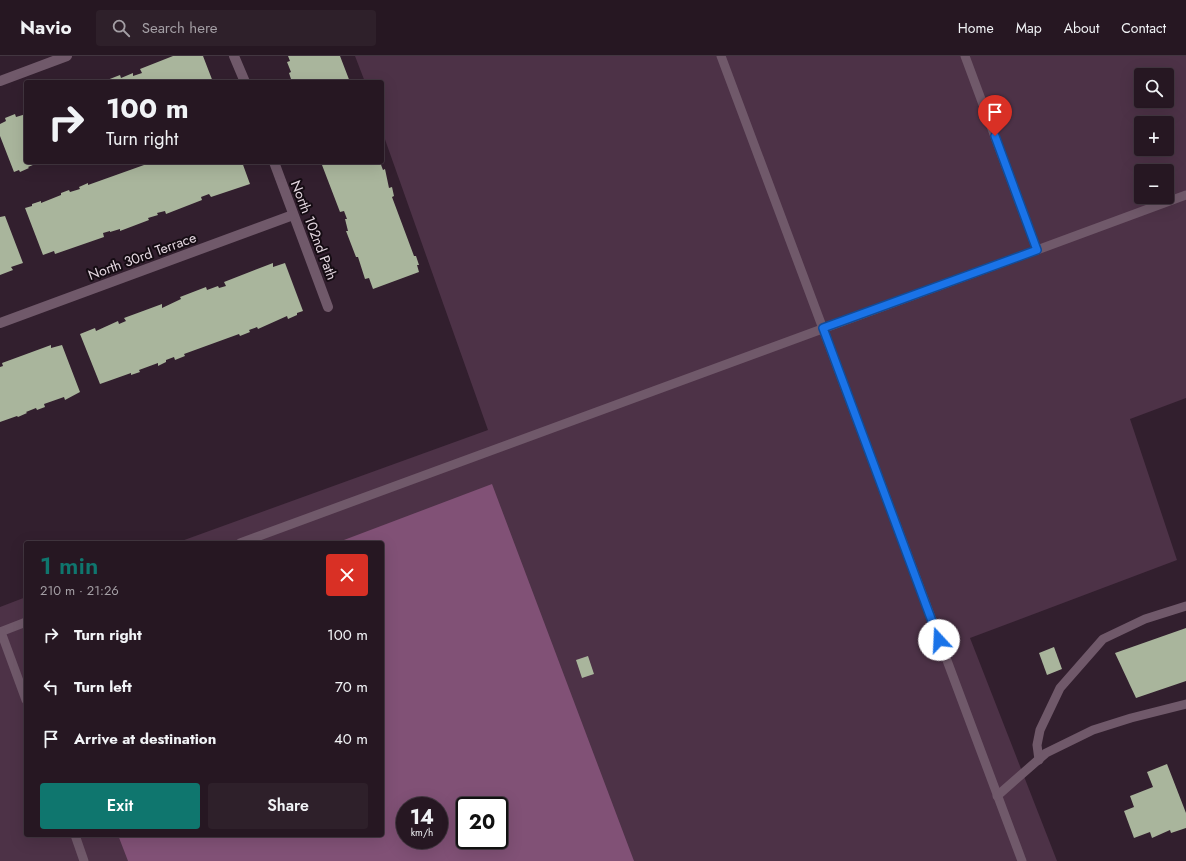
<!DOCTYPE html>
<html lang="en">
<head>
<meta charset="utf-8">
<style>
  :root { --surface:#261722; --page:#2e202a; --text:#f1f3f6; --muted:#a49fa5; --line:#423640; --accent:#0f766e }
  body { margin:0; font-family:Jost,sans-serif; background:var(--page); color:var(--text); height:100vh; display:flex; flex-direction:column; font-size:15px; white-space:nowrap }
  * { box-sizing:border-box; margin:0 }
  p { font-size:13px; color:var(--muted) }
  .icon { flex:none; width:22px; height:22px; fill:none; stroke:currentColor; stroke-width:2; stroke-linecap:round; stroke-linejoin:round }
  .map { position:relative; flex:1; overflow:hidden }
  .details { position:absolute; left:24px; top:485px; width:360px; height:296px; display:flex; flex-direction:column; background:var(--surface); border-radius:4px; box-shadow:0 4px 16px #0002,0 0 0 1px var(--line) }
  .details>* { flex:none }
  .top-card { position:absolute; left:24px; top:24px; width:360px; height:84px; border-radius:4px; box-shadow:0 4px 16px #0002,0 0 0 1px var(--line); background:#261722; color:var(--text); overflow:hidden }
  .buttons { position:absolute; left:1134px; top:12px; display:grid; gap:8px }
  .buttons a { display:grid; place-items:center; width:40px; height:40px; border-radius:4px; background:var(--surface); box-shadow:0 4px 16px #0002,0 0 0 1px var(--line); font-size:20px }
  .speed { position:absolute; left:396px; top:741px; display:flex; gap:8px; font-size:20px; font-weight:700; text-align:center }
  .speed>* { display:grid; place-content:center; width:52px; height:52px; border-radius:50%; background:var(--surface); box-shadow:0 4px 16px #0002,0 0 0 1px var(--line); line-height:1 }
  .speed small { font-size:10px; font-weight:400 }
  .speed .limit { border:2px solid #111; border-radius:6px; background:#fff; color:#111 }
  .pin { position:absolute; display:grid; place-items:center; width:34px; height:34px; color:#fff; margin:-41px -17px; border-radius:50% 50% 50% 0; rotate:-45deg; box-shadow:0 0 4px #0007 }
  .pin .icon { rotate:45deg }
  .me { position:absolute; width:44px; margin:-22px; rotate:340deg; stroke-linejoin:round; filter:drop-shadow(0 0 3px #0008) }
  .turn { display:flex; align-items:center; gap:14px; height:84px; padding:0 16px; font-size:18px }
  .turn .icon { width:52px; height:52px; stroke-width:2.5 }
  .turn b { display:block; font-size:28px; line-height:34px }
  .round { display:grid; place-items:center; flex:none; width:42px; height:42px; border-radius:4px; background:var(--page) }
  .overview { display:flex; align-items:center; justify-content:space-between; height:68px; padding:0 16px }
  h1 { font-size:24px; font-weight:600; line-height:30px; color:var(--accent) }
  .button { display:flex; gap:8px; margin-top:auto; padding:8px 16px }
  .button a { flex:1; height:46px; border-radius:4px; background:var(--accent); color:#fff; font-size:16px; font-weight:600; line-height:46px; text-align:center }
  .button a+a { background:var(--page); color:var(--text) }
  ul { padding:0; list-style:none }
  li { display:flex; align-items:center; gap:12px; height:52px; padding:0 16px }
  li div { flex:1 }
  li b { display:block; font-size:15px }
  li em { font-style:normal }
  header { display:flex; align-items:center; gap:24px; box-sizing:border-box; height:56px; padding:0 20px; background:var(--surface); border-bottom:1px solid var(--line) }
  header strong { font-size:19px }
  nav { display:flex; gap:22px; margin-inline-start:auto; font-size:14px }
  .search { width:280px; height:36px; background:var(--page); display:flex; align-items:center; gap:10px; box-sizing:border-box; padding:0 14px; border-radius:4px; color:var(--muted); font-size:15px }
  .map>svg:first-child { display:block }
</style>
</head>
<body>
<header>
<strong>Navio</strong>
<div class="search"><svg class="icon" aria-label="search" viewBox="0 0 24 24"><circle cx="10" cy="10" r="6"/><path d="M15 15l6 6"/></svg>Search here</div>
<nav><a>Home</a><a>Map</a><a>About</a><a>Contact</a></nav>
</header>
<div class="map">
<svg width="1186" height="805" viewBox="0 0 1186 805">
  <rect width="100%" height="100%" fill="#321f2e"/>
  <path fill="#4d3247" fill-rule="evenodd" d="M 355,0 L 1186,0 L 1186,342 L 1130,363 L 1177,504 L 970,582 L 1057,805 L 0,805 L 0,551 L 26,541 L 26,779 L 382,779 L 382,487 L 176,487 L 488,374 L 382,75 L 382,26 L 365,26 ZM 1141,19 L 1167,19 L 1167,45 L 1141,45 ZM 1141,67 L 1167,67 L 1167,93 L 1141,93 ZM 1141,115 L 1167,115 L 1167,141 L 1141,141 ZM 405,750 L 439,750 L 439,784 L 405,784 ZM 465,750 L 499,750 L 499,784 L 465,784 Z"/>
  <path fill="#815176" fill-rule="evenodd" d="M 492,428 L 634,805 L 128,805 L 118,779 L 382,779 L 382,487 L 336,487 ZM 405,750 L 439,750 L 439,784 L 405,784 ZM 465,750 L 499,750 L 499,784 L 465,784 Z"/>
  <g fill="#a9b59c">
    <polygon points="173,0 203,0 213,26 102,26 120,19 121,22 133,17 133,20 142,17 140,13"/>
    <polygon points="288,0 340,0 350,26 292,26 289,17 291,16 287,6 290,5"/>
    <polygon points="15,58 16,61 26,58 26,106 49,106 41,109 40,106 28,111 29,112 20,116 19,114 14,116 0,80 0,68 6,65 5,62"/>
    <polygon points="146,106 242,106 250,128 211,141 209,138 201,141 202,144 166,158 165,155 157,157 158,159 148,162 149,164 120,175 120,173 110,176 110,175 103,177 104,181 55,198 54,195 43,199 25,152 32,150 32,148 41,145 41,147 61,139 61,137 69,134 70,136 80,133 79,131 88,127 88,129 144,109 143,107"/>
    <polygon points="327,106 380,106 383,114 385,113 389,132 392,131 394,140 392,141 414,200 416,200 419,209 417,209 419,216 373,233 369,222 365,223 358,201 356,201 346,175 348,175 345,163 347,163 344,155 340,156 322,109"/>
    <polygon points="5,160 23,207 11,211 13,214 0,219 0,161"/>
    <polygon points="273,207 273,211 285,207 303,255 297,257 297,259 288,263 287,260 258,273 257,271 249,274 250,276 240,280 239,278 184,298 185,300 175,304 174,301 166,304 166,306 158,310 158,307 139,314 140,316 131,319 131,317 100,328 80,278 95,272 96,275 118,265 119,268 126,265 124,262 162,248 162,252 181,243 180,241 206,231 207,234 218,230 219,232 226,230 224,226"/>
    <polygon points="51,289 51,292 62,289 80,336 65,344 64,341 44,348 45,351 37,354 36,352 26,356 27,357 18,361 17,360 0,366 0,311 3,310 2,307"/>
    <polygon points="1186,572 1186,625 1136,642 1115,597"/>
    <polygon points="1054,591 1062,613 1047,619 1039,597"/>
    <polygon points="588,600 594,618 582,622 576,604"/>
    <polygon points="1167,708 1186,757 1186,772 1171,777 1170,774 1152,782 1150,776 1134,782 1124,755 1134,751 1130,740 1153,731 1147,716"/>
  </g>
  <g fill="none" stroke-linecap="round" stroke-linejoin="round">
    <g stroke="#70596a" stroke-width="9">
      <polyline points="721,0 1022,805"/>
      <polyline points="1037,194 1186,139"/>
      <polyline points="240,487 1037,194 965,0"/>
      <polyline points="0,576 26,566"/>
      <polyline points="1,576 26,644"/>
      <polyline points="1039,704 1037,689 1040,674 1060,632 1103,583 1145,563 1186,550"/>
      <polyline points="997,740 1046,697 1093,674 1131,662 1186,648"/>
      <polyline points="75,779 84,805"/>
    </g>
    <g stroke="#70596a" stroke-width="10">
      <polyline points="234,0 245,26"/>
      <polyline points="0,25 67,0"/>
      <polyline points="274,106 328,251"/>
      <polyline points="0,267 293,159"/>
    </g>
  </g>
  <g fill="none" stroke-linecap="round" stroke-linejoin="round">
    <defs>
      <polyline id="route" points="939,584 823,272 1037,194 995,80"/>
    </defs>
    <use href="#route" stroke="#114b97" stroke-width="10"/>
    <use href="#route" stroke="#1a73e8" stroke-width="7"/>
  </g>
  <g text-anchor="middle" stroke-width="4" stroke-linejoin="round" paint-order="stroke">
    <g font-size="14" fill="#e4d7e0" stroke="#150c13">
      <text transform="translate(314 174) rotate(69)" y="5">North 102nd Path</text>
      <text transform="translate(142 200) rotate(-20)" y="5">North 30rd Terrace</text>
    </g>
  </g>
</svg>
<div class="buttons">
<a><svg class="icon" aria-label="search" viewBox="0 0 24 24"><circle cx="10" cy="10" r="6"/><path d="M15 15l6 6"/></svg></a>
<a>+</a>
<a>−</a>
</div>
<div class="speed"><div>14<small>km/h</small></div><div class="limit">20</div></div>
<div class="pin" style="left:995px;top:80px;background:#d93025"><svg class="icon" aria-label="arrive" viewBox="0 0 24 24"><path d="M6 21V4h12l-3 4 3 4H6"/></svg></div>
<svg class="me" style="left:939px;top:584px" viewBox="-20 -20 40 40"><circle r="19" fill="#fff"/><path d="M0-13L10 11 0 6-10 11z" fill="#1a73e8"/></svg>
<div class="top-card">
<div class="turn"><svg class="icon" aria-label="right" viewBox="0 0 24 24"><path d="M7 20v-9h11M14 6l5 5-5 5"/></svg><div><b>100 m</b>Turn right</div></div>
</div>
<section class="details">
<div class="overview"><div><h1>1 min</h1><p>210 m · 21:26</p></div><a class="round" style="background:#d93025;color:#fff"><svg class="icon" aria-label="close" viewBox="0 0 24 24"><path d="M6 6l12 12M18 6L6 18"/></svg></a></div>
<ul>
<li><svg class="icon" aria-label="right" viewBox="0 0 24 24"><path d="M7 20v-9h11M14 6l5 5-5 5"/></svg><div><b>Turn right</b></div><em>100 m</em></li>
<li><svg class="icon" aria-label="left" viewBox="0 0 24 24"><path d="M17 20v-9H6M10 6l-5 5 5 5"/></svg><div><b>Turn left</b></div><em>70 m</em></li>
<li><svg class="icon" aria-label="arrive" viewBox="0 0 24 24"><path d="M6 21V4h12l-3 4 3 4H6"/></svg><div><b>Arrive at destination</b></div><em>40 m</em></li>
</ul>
<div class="button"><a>Exit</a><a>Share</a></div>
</section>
</div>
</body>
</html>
